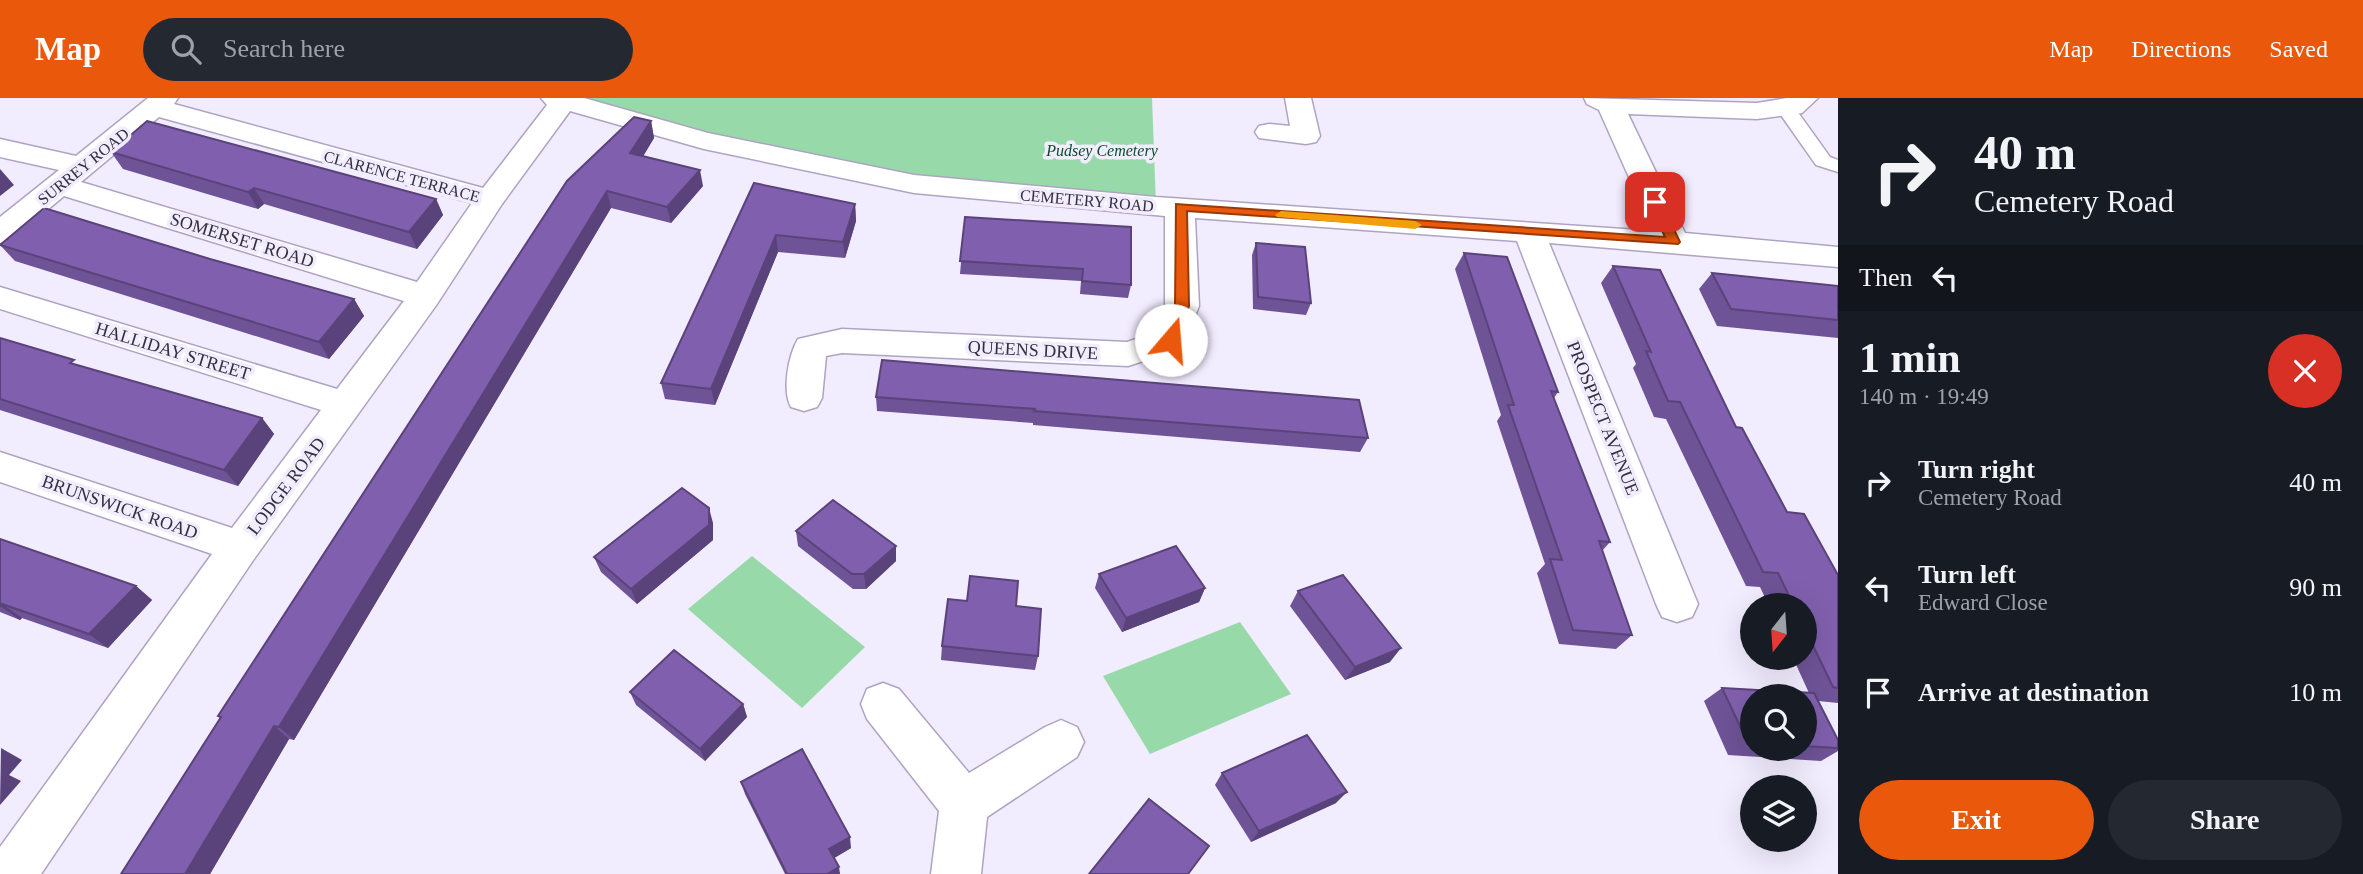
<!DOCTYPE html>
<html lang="en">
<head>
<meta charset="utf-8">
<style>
  :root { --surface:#171b24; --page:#242831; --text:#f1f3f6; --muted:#9ea1a6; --accent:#ea580c }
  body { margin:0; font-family:"Times New Roman",serif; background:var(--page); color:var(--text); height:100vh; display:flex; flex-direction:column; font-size:26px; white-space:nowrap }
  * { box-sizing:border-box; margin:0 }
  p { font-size:23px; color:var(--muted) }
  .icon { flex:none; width:38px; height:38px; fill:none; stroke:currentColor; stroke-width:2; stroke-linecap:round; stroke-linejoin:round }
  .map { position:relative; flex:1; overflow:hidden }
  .drawer { display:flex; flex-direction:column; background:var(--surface); width:525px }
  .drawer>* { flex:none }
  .banner { background:#171b24; color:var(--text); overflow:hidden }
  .needle { width:46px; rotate:197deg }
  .controls { position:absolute; left:1740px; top:495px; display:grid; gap:14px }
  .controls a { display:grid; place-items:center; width:77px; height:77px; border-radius:50%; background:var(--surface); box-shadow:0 7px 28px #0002; font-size:35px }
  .pin { position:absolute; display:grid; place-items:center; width:60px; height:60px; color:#fff; margin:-30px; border-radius:14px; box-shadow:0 4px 10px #0006 }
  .me { position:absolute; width:77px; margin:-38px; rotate:18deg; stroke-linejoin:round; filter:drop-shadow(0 0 5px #0008) }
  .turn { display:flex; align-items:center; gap:24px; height:147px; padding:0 21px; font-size:32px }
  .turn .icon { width:91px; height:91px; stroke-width:2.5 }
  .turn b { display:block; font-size:49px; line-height:60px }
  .then { display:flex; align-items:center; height:66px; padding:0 21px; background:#0003; gap:14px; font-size:26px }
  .round { display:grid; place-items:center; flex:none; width:74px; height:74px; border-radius:37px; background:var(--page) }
  .headline { display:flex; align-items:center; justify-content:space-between; height:119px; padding:0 21px }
  h1 { font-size:42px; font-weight:600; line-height:52px }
  .action { display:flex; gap:14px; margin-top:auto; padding:14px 21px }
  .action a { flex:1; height:80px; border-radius:42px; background:var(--accent); color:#fff; font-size:28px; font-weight:600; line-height:80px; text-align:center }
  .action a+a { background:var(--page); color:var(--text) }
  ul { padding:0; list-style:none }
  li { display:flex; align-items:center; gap:21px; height:105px; padding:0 21px }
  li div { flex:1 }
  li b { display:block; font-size:26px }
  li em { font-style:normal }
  header { display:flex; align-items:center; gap:42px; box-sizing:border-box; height:98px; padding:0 35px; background:var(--accent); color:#fff }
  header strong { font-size:33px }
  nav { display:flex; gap:38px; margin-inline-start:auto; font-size:24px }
  .search { width:490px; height:63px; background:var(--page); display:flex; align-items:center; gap:18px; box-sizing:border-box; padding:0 24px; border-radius:38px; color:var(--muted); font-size:26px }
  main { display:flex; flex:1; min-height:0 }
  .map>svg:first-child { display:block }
</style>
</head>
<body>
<header>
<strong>Map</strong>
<div class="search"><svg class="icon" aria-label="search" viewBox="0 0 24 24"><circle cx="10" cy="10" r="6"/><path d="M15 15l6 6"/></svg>Search here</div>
<nav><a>Map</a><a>Directions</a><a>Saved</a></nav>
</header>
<main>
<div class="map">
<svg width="1838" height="776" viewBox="0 0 1838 776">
  <rect width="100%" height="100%" fill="#f2ecff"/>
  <g fill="#98d9aa">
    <polygon points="554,0 1152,0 1156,108 913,86"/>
    <polygon points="752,458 865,549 802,610 688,511"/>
    <polygon points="1240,524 1291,596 1150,656 1103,578"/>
  </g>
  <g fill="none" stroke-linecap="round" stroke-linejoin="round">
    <defs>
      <polygon id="service" points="1785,4 1792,6 1830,59 1838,62 1838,74 1816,67 1776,10"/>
      <g id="minor">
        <path d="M 148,0 L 178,0 L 174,6 L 483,90 L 547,7 L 541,0 L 584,0 L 708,35 L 914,77 L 1156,99 L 1653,133 L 1599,12 L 1587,6 L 1584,0 L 1757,5 L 1787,0 L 1818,0 L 1802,15 L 1757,21 L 1628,16 L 1685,135 L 1838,149 L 1838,169 L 1549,145 L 1698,506 L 1692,519 L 1677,524 L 1662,519 L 1656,506 L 1517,143 L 1195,120 L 1199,208 L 1183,250 L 1128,268 L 842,255 L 826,258 L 822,300 L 817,309 L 804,313 L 791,309 C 782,293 788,258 798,241 L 842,231 L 1127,244 L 1157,234 L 1165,208 L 1165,118 L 914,95 L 704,51 L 570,13 L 502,106 L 437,206 L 254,461 L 41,776 L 0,776 L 0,749 L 212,456 L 0,384 L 0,354 L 232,430 L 321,312 L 0,211 L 0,189 L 337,291 L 404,203 L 64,98 L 11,142 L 0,145 L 0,119 L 59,72 L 0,59 L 0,41 L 76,58 ZM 159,19 L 472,105 L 417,184 L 81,84 Z"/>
        <polygon points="1285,0 1311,0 1320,38 1316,44 1306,46 1259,40 1255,34 1259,28 1269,26 1290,28"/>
        <polygon points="883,585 899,591 969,675 1045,629 1061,622 1077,629 1084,644 1077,659 987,719 981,776 931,776 939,713 867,621 861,606 867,591"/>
      </g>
    </defs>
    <use href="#service" stroke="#aea4c1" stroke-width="3"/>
    <use href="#minor" stroke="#aea4c1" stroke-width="3"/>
    <use href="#service" fill="#fff" fill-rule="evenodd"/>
    <use href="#minor" fill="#fff" fill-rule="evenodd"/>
  </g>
  <g fill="#6e5396" fill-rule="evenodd">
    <polygon points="651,23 654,40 643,58 703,88 671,125 611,110 294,642 289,641 210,776 121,776 220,620 218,618"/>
    <polygon points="111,54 436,101 443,117 417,151 264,106 258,111 123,71"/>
    <polygon points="754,85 855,106 856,123 845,160 778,154 715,307 665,301 661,285"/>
    <polygon points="965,119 1131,187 1128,200 1080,196 1081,183 960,176"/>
    <polygon points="1256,145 1311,205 1306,217 1253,211 1252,157"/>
    <polygon points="0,147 210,161 354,201 364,218 329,261 15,163"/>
    <polygon points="1464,155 1558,294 1554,300 1610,444 1602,453 1632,537 1616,551 1559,546 1537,475 1545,466 1497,323 1501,317 1455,171"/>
    <path d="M 1613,168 L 1736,329 L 1787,414 L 1838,477 L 1838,605 L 1818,603 L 1838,642 L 1838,653 L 1821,663 L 1728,657 L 1704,603 L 1722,590 L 1809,595 L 1793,560 L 1804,560 L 1804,508 L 1769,508 L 1760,489 L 1746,488 L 1666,321 L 1654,319 L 1633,270 L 1636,266 L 1601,185 ZM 1752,598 L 1804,598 L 1804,651 L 1752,651 Z"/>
    <polygon points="1712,175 1838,188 1838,240 1717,228 1699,191"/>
    <polygon points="0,240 78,267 262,320 274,336 238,388 0,312"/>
    <polygon points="882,262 1368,340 1360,354 1033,327 1033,325 877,313 876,299"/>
    <polygon points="713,425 713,442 637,506 601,474 594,459"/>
    <polygon points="796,433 896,463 866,491 853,491 798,448"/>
    <polygon points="0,441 136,488 152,502 108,550 22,520 20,522 0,514"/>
    <polygon points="1099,476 1205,490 1199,504 1122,534 1095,490"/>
    <polygon points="1298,493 1390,564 1345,582 1290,508"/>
    <polygon points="1016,508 1038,558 1035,572 941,562 942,548"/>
    <polygon points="630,594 743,606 747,619 705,663 636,607"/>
    <polygon points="1222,675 1336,705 1251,744 1215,687"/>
    <polygon points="741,684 851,750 834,760 840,776 785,776 745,696"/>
  </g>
  <g fill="#5a437a">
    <polygon points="651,23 654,40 635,72 630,55"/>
    <polygon points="0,71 14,87 0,98"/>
    <polygon points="700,72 703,88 671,125 667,109"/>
    <polygon points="254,90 264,106 258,111 248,94"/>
    <polygon points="607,93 611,110 294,642 279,629"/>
    <polygon points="436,101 443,117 417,151 409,134"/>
    <polygon points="855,106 856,123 845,160 843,144"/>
    <polygon points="776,137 778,154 715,307 711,291"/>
    <polygon points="354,201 364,218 329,261 319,244"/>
    <polygon points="262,320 274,336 238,388 224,372"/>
    <polygon points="709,410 713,425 713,442 637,506 631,491"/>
    <polygon points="896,448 896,463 866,491 864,476"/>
    <polygon points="136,488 152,502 108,550 89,536"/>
    <polygon points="1205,490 1199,504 1122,534 1126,520"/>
    <polygon points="2,506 22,520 20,522 0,508"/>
    <polygon points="1401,550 1390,564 1345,582 1355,569"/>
    <polygon points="743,606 747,619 705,663 700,651"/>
    <polygon points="274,628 289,641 210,776 185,776"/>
    <polygon points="1,650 22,662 9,677 21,683 0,707"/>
    <polygon points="1347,694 1336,705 1251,744 1259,733"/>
    <polygon points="850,739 851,750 831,762 829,751"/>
    <polygon points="839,769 840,776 827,776"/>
  </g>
  <g fill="#8060ae" stroke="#5a437a" stroke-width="2">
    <polygon points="634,19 651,23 630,55 700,72 667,109 607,93 279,629 274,628 185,776 121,776 221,619 218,618 567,83"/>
    <polygon points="147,23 436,101 409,134 254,90 248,94 111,54"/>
    <polygon points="754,85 855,106 843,144 776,137 711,291 661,285"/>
    <polygon points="44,110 210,161 354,201 319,244 0,147"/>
    <polygon points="965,119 1131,129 1131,187 1082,183 1083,171 960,163"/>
    <polygon points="1256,145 1305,149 1311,205 1258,199"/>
    <polygon points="1464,155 1507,159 1558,294 1551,293 1610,444 1599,443 1632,537 1573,532 1550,461 1562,462 1508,307 1514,307"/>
    <polygon points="1613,168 1660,172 1736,329 1742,330 1787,414 1804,416 1838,477 1838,590 1833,589 1804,529 1804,508 1794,508 1778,475 1763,474 1680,304 1668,303 1646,253 1651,254"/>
    <polygon points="1712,175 1838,188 1838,222 1731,211"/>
    <polygon points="0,240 74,262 70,265 262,320 224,372 0,301"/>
    <polygon points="882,262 1359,302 1368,340 1034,313 1035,311 876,299"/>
    <polygon points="682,390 709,410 709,427 631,491 594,459"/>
    <polygon points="833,402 896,448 864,476 852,476 796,433"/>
    <polygon points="0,441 136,488 89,536 2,506 0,508"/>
    <polygon points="1176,448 1205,490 1126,520 1099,476"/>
    <polygon points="1343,477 1401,550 1355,569 1298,493"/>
    <polygon points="970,478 1018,483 1016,508 1041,511 1038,558 942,548 948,501 967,503"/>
    <polygon points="674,552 743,606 700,651 630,594"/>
    <polygon points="1722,590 1814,595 1838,642 1838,650 1804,648 1804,598 1752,598 1752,645 1748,645"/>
    <polygon points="1307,637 1347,694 1259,733 1222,675"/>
    <polygon points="802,651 850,739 829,751 839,769 827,776 787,776 741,684"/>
    <polygon points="1149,701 1209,748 1188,776 1089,776"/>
  </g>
  <polygon fill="#ea580c" stroke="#983908" stroke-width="2" points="1655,100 1661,104 1680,144 1678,146 1187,113 1189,208 1176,245 1171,247 1164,242 1175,208 1176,106 1665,139 1649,104"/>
  <polygon fill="#f59e0b" points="1281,113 1415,123 1422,127 1415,131 1277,119 1275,117"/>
  <g text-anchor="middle" stroke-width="7" stroke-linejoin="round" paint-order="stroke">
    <g font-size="16" font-style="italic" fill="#094d27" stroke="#f2ecff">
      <text x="1102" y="58">Pudsey Cemetery</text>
    </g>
    <g font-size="16" fill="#332f3b" stroke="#f2ecff">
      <text transform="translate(83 68) rotate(-39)" y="6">SURREY ROAD</text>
      <text transform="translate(402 78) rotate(15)" y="6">CLARENCE TERRACE</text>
      <text transform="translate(1087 102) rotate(5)" y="6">CEMETERY ROAD</text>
    </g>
    <g font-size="18" fill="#332f3b" stroke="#f2ecff">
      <text transform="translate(242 142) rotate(17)" y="6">SOMERSET ROAD</text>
      <text transform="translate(1033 252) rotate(3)" y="6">QUEENS DRIVE</text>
      <text transform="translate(173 253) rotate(17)" y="6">HALLIDAY STREET</text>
      <text transform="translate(1603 320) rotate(68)" y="6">PROSPECT AVENUE</text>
      <text transform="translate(286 388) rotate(-53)" y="6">LODGE ROAD</text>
      <text transform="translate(120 409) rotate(19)" y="6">BRUNSWICK ROAD</text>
    </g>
  </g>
</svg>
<div class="controls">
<a><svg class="needle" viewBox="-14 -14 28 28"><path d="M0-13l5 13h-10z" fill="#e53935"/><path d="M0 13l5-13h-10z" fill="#9ea1a6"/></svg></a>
<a><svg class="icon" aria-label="search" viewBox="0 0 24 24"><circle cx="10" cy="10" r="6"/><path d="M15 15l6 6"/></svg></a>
<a><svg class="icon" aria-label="layers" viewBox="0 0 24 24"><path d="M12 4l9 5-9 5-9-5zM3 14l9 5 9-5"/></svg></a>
</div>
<div class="pin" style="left:1655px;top:104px;background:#d93025"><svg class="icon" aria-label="arrive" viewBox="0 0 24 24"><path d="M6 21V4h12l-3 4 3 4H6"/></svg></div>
<svg class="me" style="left:1171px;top:242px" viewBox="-20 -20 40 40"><circle r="19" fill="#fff"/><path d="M0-13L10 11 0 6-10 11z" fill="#ea580c"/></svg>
</div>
<section class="drawer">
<div class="banner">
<div class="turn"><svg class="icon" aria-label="right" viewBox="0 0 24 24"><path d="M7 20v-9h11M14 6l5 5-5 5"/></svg><div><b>40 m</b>Cemetery Road</div></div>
<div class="then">Then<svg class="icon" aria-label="left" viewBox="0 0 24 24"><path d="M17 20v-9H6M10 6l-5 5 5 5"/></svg></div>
</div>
<div class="headline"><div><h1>1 min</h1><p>140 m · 19:49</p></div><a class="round" style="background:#d93025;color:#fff"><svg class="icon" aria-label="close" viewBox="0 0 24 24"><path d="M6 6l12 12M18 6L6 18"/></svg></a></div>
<ul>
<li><svg class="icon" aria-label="right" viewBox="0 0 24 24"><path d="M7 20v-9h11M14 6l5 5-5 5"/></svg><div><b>Turn right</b><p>Cemetery Road</p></div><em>40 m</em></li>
<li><svg class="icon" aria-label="left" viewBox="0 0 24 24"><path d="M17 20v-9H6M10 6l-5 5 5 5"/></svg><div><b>Turn left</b><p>Edward Close</p></div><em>90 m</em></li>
<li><svg class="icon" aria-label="arrive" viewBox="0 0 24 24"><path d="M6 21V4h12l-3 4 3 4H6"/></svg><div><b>Arrive at destination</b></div><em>10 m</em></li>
</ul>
<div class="action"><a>Exit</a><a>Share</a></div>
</section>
</main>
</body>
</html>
